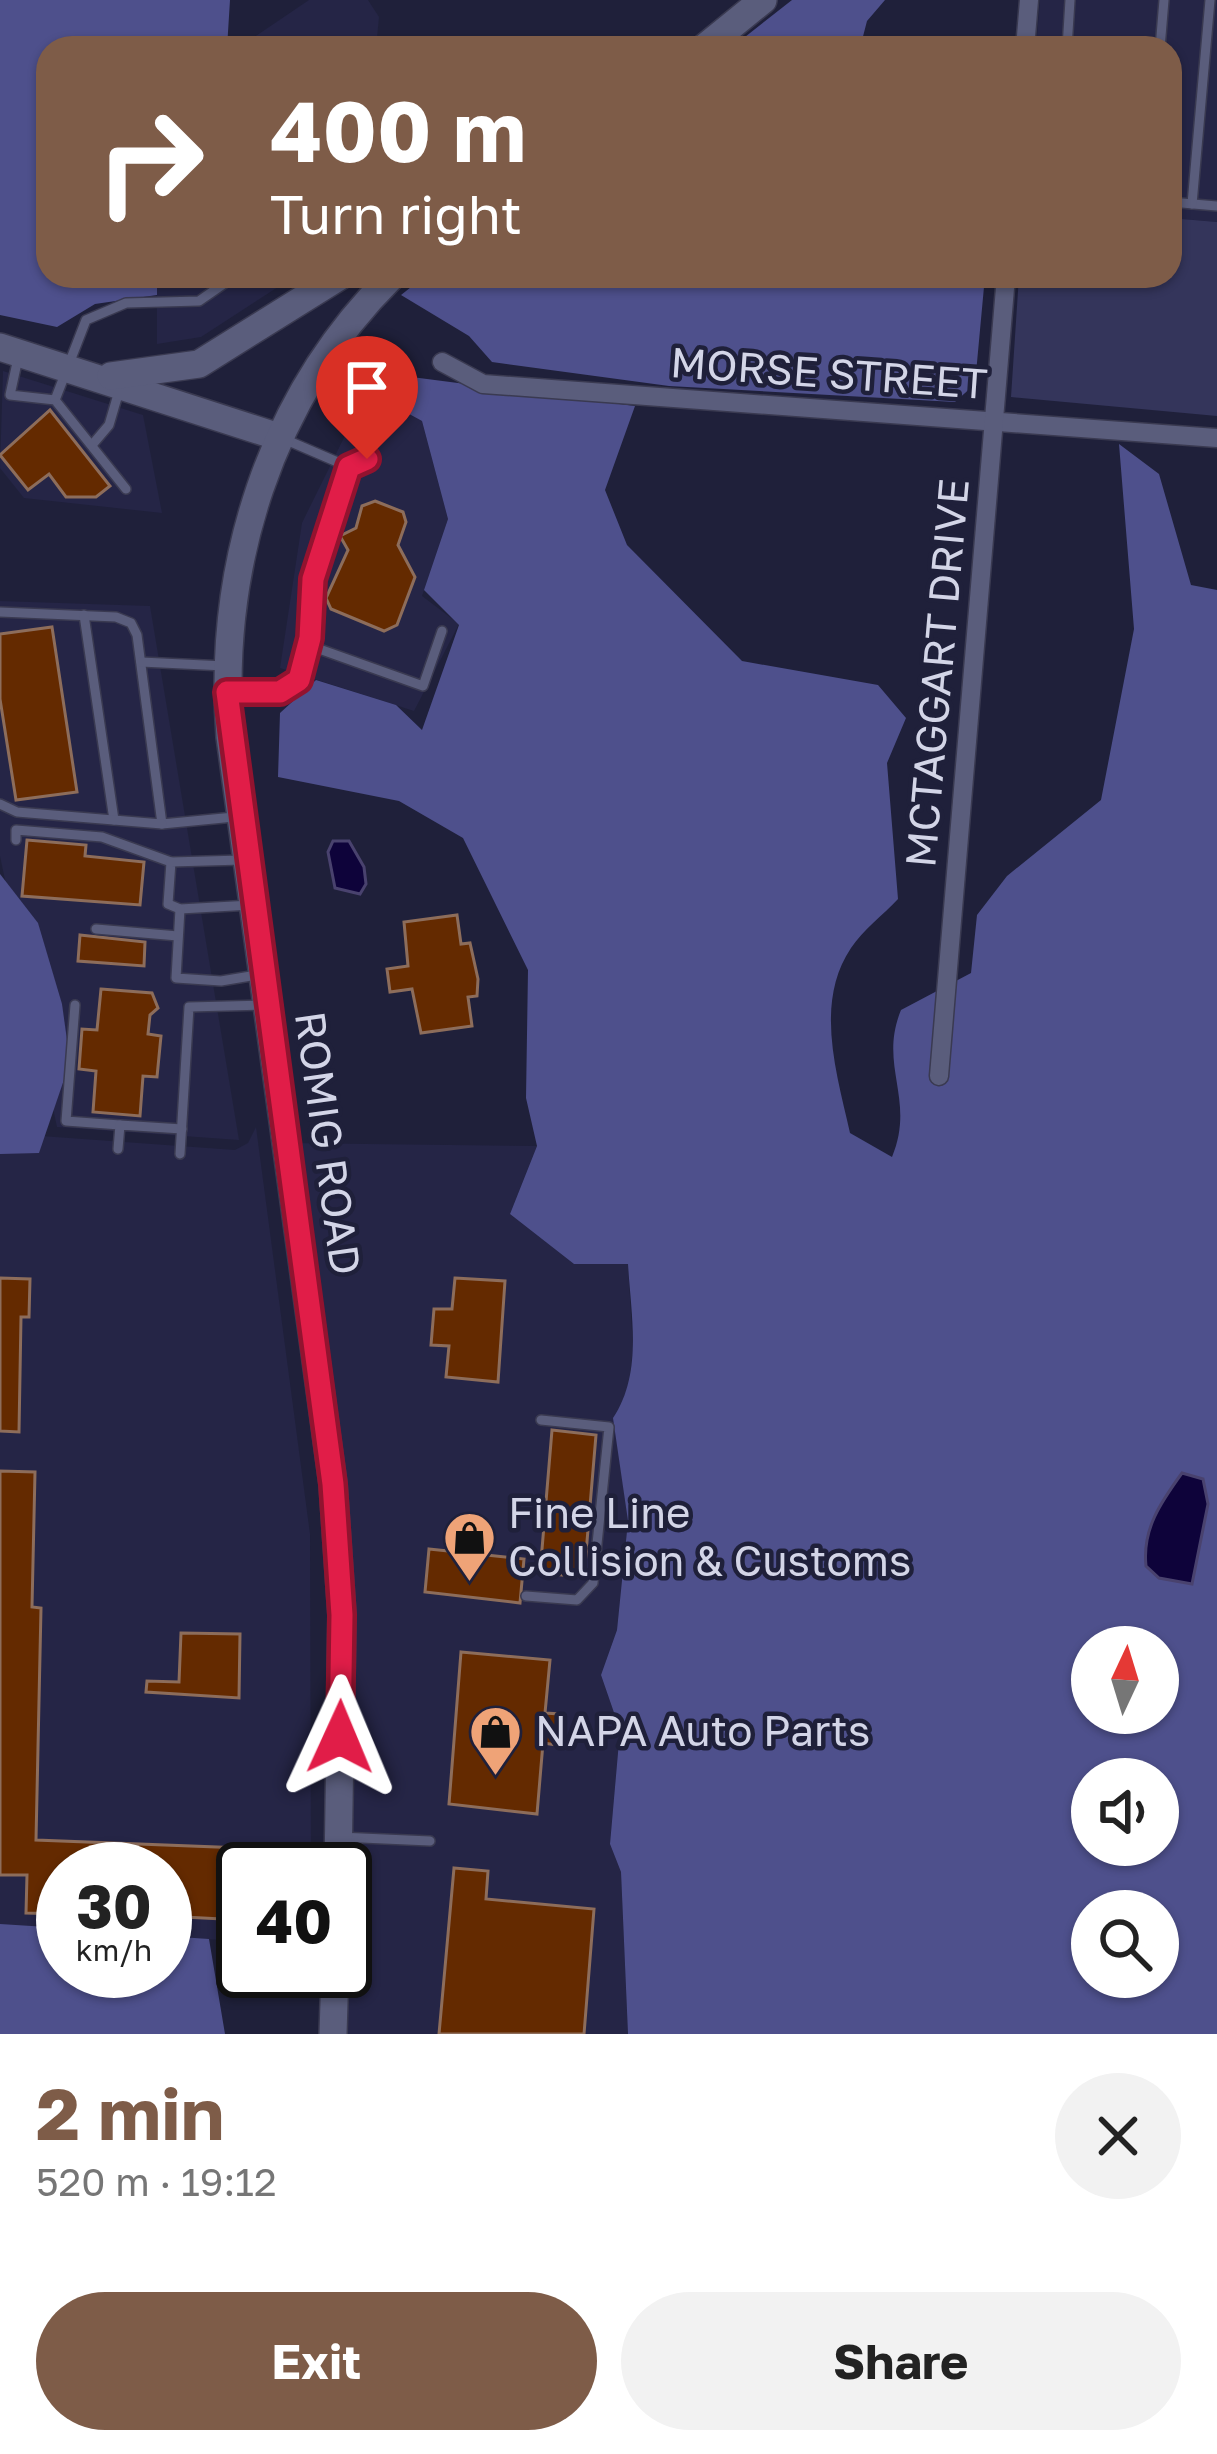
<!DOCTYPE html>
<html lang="en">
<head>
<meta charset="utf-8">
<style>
  :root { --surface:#fff; --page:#f2f2f2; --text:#222; --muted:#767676; --accent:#7e5c48 }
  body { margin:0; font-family:"Golos Text",sans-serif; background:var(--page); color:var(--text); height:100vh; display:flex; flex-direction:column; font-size:45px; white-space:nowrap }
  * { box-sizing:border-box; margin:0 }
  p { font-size:39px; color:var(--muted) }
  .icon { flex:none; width:66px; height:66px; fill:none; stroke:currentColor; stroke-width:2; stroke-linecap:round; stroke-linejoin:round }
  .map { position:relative; height:2034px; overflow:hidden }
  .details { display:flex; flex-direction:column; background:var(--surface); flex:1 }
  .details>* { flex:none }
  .guide { position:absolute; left:36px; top:36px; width:1146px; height:252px; border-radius:36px; box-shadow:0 3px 9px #0004; background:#7e5c48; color:#fff; overflow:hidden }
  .needle { width:78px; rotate:4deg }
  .fabs { position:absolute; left:1071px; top:1626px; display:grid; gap:24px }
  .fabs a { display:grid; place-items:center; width:108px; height:108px; border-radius:50%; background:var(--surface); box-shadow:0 3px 9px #0004; font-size:60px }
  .speed { position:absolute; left:36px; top:1842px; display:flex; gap:24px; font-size:60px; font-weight:700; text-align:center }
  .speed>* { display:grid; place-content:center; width:156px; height:156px; border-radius:50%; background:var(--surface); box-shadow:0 3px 9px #0004; line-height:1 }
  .speed small { font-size:30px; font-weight:400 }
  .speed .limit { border:6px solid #111; border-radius:18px; background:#fff; color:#111 }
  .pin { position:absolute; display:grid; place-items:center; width:102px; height:102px; color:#fff; margin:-123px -51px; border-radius:50% 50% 50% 0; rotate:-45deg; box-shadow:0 0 12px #0007 }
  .pin .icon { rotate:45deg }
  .me { position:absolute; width:132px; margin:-66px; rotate:1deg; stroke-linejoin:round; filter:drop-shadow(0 0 9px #0008) }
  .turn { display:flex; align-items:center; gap:42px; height:252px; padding:0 36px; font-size:54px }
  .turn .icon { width:156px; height:156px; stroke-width:2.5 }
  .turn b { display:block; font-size:84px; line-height:102px }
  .round { display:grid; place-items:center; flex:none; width:126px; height:126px; border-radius:63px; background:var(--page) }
  .headline { display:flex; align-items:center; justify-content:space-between; height:204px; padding:0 36px }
  h1 { font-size:72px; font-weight:700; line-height:90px; color:var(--accent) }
  .action { display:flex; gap:24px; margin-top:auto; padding:24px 36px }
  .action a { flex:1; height:138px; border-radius:72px; background:var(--accent); color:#fff; font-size:48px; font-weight:700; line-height:138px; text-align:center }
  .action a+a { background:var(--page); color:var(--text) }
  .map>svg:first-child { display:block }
</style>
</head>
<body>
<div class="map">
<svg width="1217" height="2034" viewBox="0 0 1217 2034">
  <rect width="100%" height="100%" fill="#1f203a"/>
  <g fill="#252546">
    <polygon points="309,0 368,0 379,17 376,48 238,48"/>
    <polygon points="1040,0 1217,0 1217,222 1170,218 1170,48 1036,48"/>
    <polygon points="157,276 295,276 201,337 157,344"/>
    <polygon points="3,371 143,415 162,513 24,498 0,468"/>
    <polygon points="367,391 422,421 448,519 422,596 459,624 414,711 280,668 302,523"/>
    <polygon points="0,601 150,606 239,1140 57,1127 0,856"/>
    <polygon points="256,1127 310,1534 311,1869 243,1869 243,1941 165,1937 165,1869 63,1869 63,1932 0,1929 0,1133 235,1150 248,1143"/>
    <polygon points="286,1143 537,1146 510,1214 574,1264 628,1264 633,1348 628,1396 614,1418 628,1521 617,1630 601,1675 620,1730 610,1844 621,1872 628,2034 331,2034 345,1971 342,1615"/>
  </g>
  <polygon fill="#34355b" points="1170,218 1217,222 1217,416 1011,397 1019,276 1170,276"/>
  <g fill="#4e508c" fill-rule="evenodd">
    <polygon points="0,0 230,0 227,48 48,48 48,276 157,276 157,295 95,304 57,327 0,315"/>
    <polygon points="792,0 885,0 867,21 860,48 731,48"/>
    <polygon points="425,276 985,276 975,384 955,402 669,386 492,362 469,336 401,295"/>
    <path d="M 373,372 L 635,406 L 605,490 L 627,545 L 742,661 L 878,685 L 906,718 L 887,763 L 898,899 C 883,915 863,930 851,948 C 814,1003 837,1074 850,1133 L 892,1157 C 916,1099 878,1066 901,1010 L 971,973 L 977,915 L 1007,876 L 1101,800 L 1134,629 L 1119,444 L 1159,474 L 1191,585 L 1217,590 L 1217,2034 L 628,2034 L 621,1872 L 610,1844 L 620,1730 L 601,1675 L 617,1630 L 628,1521 L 613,1418 C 643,1373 631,1316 628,1264 L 574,1264 L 510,1214 L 537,1146 L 526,1098 L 528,970 L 463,838 L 399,801 L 278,777 L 280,713 L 316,680 L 396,705 L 422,730 L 459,625 L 424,590 L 448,519 L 422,421 L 367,391 ZM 1092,1647 L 1158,1647 L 1158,1713 L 1092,1713 ZM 1092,1779 L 1158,1779 L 1158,1845 L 1092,1845 ZM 1092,1911 L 1158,1911 L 1158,1977 L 1092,1977 Z"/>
    <polygon points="0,874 38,923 62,1004 70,1062 39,1153 0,1154"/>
    <polygon points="0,1924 63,1928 63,1971 165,1971 165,1936 209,1939 225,2034 0,2034"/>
  </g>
  <g fill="#0e033a" stroke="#49426e" stroke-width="3">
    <polygon points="333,841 349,841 364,867 366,884 360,894 335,888 328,852"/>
    <path d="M 1182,1473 L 1203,1479 L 1208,1504 L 1192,1584 L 1159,1578 L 1146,1566 C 1142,1529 1161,1502 1182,1473 Z"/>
  </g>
  <g fill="#642a00" stroke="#8d6d5b" stroke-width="3">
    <polygon points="50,410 110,486 96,497 66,497 49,474 28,490 0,455"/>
    <polygon points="375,501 403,512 406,522 398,545 415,577 397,625 384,631 331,609 326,598 348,550 340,536 356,528 362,506"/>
    <polygon points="52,627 77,792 16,800 0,699 0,634"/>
    <polygon points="27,840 86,845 85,856 144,862 140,905 22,896"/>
    <polygon points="457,915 461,944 470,943 478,979 477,996 468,997 472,1026 421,1033 412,989 390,992 387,969 408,966 404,922"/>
    <polygon points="80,935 145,942 144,966 78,961"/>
    <polygon points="101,989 152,993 158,1008 150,1015 148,1034 161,1036 157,1077 143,1076 140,1116 93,1112 96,1071 79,1069 82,1029 97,1030"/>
    <polygon points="0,1278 30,1279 29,1317 21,1317 19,1432 0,1431"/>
    <polygon points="455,1278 505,1281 498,1382 446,1377 449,1346 431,1345 434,1309 452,1309"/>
    <polygon points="552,1430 596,1435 584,1577 540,1573"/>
    <polygon points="0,1471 35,1472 32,1607 41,1608 36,1840 242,1848 241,1920 165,1916 165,1869 63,1869 63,1914 26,1913 27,1875 0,1875"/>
    <polygon points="429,1549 524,1559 520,1603 425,1592"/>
    <polygon points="181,1633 240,1634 239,1698 146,1692 147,1681 179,1682"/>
    <polygon points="461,1652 550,1660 545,1713 560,1714 557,1745 543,1743 537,1814 449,1804"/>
    <polygon points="454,1868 488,1871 486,1899 594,1909 584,2034 439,2034"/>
  </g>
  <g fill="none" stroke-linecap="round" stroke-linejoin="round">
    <defs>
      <g id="lane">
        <polyline points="1067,48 1070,0"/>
        <polyline points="1160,48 1164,0"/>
        <polyline points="1170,202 1217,206"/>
        <polyline points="1192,204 1210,0"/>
        <polyline points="18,358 10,395 55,400 126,489"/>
        <polyline points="55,400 86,320 126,303 199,301 235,276"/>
        <polyline points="284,439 349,467 367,459 385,415"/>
        <polyline points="92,445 109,425 119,391"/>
        <polyline points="0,612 116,617 131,623 137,635 162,824 234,817"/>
        <polyline points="84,615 114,820"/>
        <polyline points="308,645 423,686 442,631"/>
        <polyline points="141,662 225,666"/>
        <polyline points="234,692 280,692 299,680 310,638 313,579 349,467"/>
        <polyline points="0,804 17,812 162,824"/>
        <polyline points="16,840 16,830 102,837 171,862"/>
        <polyline points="242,860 171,862 168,904 180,909 251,905"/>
        <polyline points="180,909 176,978 221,981 257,975"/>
        <polyline points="96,929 178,936"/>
        <polyline points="75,1005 66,1121 120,1125"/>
        <polyline points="118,1149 120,1125 182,1129"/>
        <polyline points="180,1154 189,1007 262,1005"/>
        <polyline points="526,1596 577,1600 593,1583 609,1427 541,1420"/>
        <polyline points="339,1837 430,1841"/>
      </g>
      <g id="street">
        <polyline points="1025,48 1029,0"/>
        <polyline points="442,362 483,384 1217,438"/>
        <polyline points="939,1076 1006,276"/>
      </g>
      <g id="secondary">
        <polyline points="704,48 763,0"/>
        <polyline points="0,347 279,437"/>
        <polyline points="111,376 199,364 340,276"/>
        <path d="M 338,1869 L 342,1615 L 333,1484 L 230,737 C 217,567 269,398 392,276"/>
        <polyline points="333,2034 335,1971"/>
      </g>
    </defs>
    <use href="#lane" stroke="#3a3a51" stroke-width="12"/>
    <use href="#street" stroke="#3a3a51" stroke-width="21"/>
    <use href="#secondary" stroke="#3a3a51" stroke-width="30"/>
    <use href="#lane" stroke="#5a5d7c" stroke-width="9"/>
    <use href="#street" stroke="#5a5d7c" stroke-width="18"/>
    <use href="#secondary" stroke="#5a5d7c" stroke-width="27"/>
  </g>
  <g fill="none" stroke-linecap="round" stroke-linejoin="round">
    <defs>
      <polyline id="route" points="340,1737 342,1615 333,1484 227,692 280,692 299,680 310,638 313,579 349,467 367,459"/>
    </defs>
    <use href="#route" stroke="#92132f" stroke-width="30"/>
    <use href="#route" stroke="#e11d48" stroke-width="21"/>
  </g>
  <defs>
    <symbol id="shop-pin" viewBox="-11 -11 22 30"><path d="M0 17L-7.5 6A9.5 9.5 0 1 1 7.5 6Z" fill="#efa377" stroke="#1f203a"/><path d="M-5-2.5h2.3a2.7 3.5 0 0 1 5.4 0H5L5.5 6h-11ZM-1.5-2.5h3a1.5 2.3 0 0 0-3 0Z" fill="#111"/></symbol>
  </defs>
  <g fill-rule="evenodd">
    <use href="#shop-pin" x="440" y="1508" width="59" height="81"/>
    <use href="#shop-pin" x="466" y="1702" width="59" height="81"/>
  </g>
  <g text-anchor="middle" stroke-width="9" stroke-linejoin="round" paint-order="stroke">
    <g font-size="42" fill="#d3d5e7" stroke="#1f203a">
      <text transform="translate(829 373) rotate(4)" y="15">MORSE STREET</text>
      <text transform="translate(937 673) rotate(-85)" y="15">MCTAGGART DRIVE</text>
      <text transform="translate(328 1143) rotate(82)" y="15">ROMIG ROAD</text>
    </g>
    <g font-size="42" fill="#d3d5e7" stroke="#1f203a" text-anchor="start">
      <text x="508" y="1528">Fine Line<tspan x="508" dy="48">Collision &amp; Customs</tspan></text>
      <text x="535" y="1746">NAPA Auto Parts</text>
    </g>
  </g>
</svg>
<div class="fabs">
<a><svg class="needle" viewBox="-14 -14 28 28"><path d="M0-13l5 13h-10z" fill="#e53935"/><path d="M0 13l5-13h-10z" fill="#767676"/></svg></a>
<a><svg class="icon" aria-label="sound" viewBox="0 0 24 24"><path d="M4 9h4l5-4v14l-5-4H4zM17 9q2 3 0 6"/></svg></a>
<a><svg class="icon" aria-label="search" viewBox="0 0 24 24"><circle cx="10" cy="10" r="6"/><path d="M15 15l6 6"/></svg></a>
</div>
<div class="speed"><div>30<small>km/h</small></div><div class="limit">40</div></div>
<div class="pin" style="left:367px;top:459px;background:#d93025"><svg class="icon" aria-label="arrive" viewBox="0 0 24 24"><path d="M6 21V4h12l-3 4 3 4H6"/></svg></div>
<svg class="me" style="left:340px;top:1737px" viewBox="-20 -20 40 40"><path d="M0-17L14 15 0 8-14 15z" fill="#e11d48" stroke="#fff" stroke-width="4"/></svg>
<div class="guide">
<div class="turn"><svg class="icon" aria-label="right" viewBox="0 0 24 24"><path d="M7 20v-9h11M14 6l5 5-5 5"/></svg><div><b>400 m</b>Turn right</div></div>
</div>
</div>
<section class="details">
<div class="headline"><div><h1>2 min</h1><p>520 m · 19:12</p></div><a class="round"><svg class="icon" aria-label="close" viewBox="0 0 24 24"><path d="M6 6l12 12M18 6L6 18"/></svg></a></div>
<div class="action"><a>Exit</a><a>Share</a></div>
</section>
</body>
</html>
